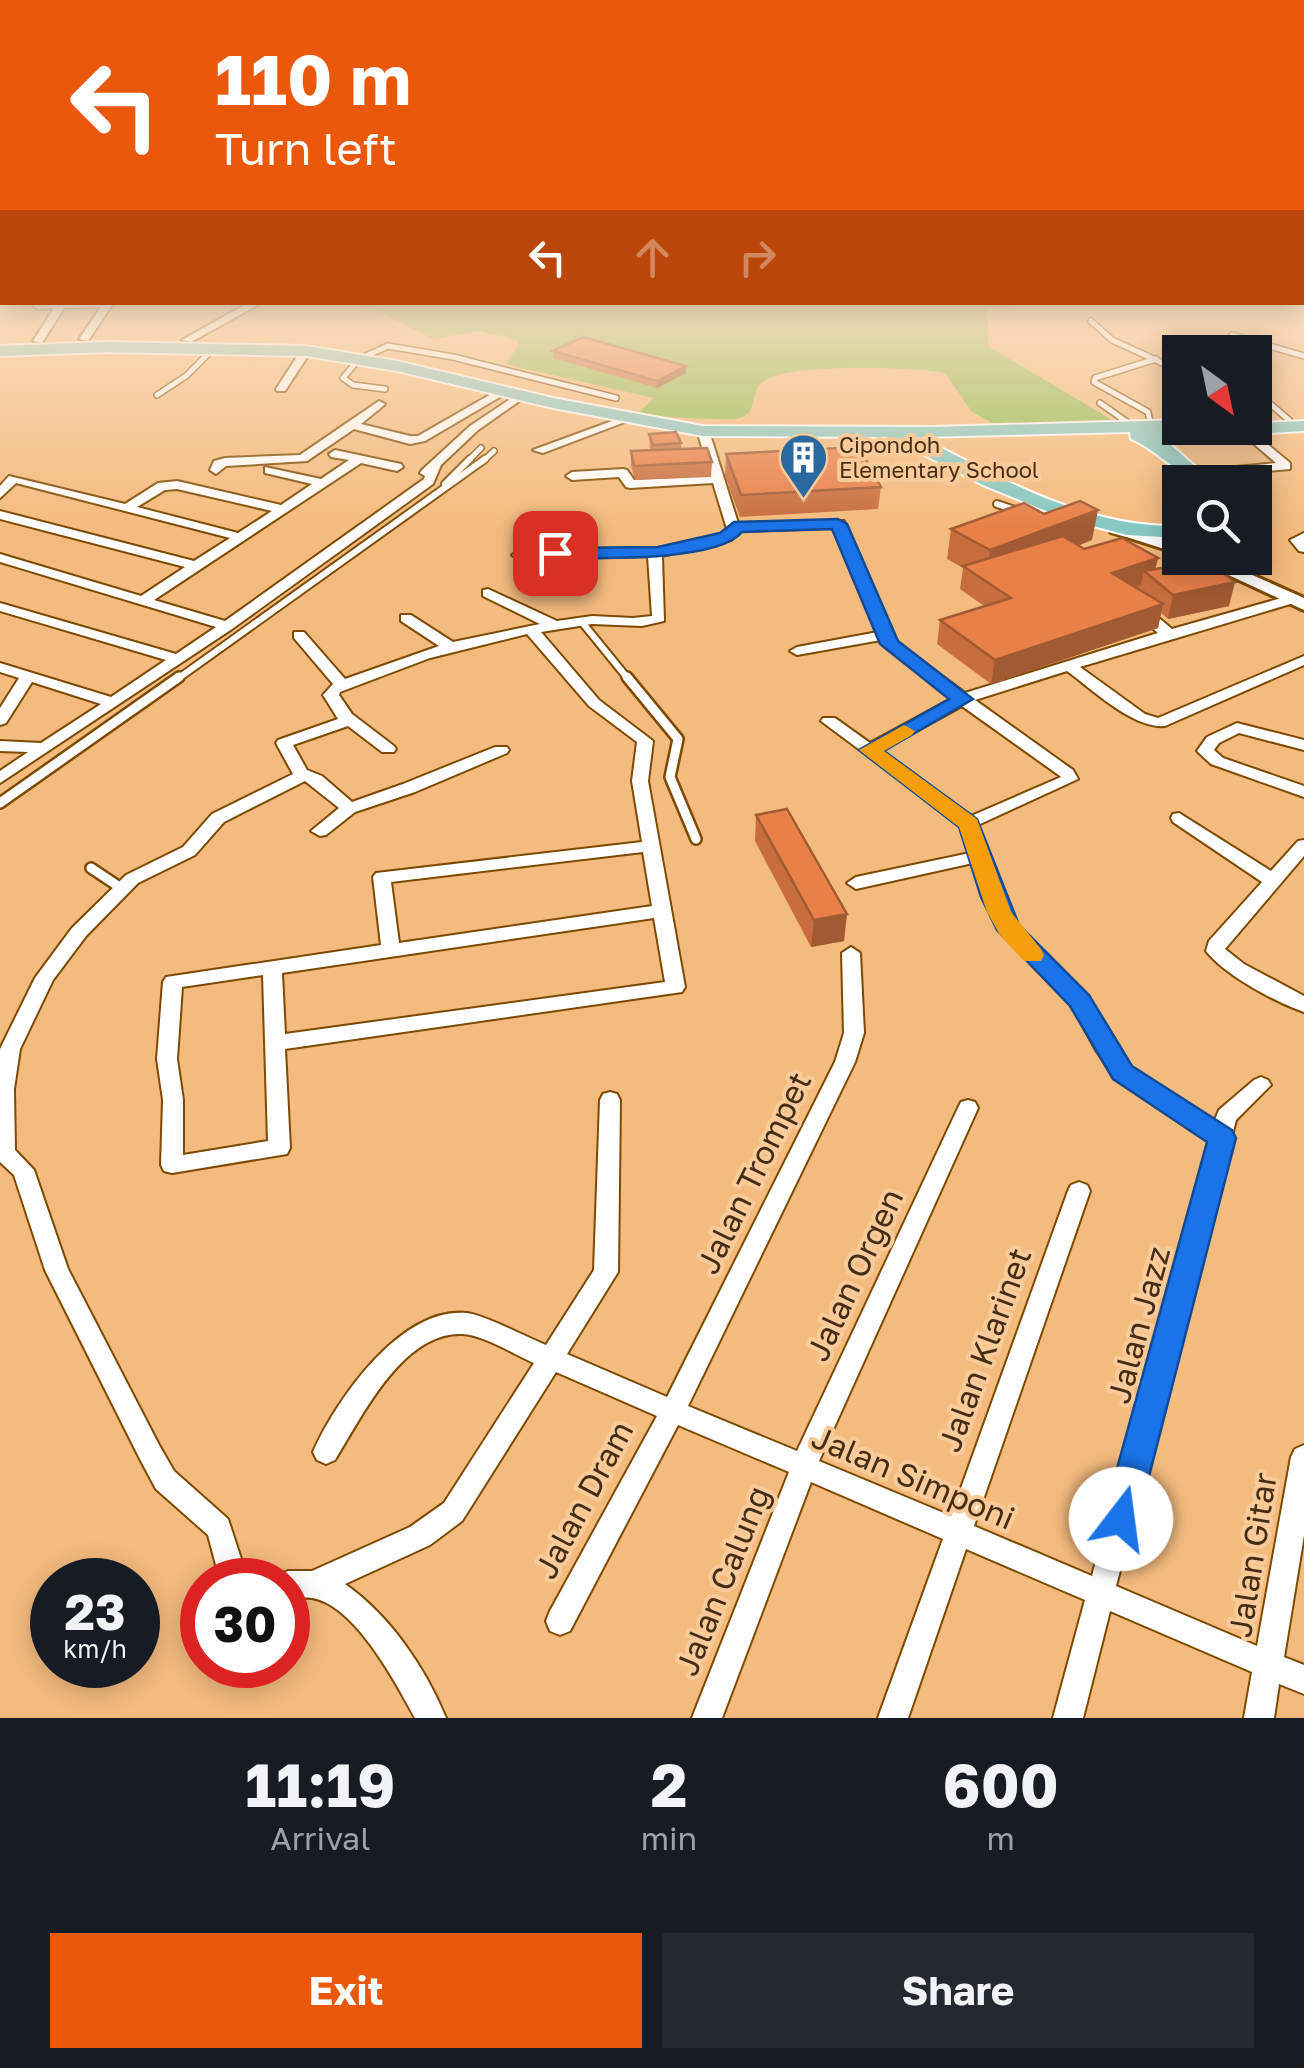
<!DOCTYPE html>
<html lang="en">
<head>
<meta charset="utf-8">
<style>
  :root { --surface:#171b24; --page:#242831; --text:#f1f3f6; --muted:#9ea1a6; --accent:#ea580c }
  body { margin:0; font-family:"Golos Text",sans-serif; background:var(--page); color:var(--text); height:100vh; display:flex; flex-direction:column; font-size:38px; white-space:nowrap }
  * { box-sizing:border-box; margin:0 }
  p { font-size:32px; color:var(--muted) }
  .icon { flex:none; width:55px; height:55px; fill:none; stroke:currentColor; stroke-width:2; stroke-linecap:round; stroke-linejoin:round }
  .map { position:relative; height:1718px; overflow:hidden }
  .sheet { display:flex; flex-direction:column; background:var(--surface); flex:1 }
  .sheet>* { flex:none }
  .hud { position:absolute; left:0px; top:0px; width:1305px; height:305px; box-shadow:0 5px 25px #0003; background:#ea580c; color:#fff; overflow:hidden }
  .needle { width:65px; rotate:147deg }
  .fabs { position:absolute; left:1162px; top:335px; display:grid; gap:20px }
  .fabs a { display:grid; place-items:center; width:110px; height:110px; border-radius:0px; background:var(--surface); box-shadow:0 5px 25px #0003; font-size:50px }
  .speed { position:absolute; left:30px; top:1558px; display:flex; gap:20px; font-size:50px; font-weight:700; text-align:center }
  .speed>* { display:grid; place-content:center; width:130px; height:130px; border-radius:50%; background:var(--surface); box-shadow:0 5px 25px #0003; line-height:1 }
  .speed small { font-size:25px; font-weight:400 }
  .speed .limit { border:15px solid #d22; background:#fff; color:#111 }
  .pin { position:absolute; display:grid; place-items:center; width:85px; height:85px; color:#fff; margin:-42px; border-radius:20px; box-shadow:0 5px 15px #0006 }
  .me { position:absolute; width:110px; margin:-55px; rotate:15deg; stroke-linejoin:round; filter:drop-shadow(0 0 8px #0008) }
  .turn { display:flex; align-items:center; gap:35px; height:210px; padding:0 50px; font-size:45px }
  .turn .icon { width:130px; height:130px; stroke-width:2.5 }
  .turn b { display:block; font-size:70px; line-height:85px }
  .lanes { display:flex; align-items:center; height:95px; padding:0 50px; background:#0003; justify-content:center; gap:50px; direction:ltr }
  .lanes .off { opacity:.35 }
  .eta { display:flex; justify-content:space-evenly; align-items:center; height:170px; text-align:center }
  .eta b { font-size:60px; font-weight:700; line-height:70px }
  .cta { display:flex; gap:20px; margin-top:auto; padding:20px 50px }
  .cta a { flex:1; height:115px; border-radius:0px; background:var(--accent); color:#fff; font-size:40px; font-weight:700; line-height:115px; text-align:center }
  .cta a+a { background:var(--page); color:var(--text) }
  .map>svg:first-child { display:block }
</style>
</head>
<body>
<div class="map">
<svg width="1304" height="1718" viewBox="0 0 1304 1718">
  <rect width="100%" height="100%" fill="#f4bb7e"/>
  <path fill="#91bc4e" d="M 346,303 L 1049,303 L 988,308 C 985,322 991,332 988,346 L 1117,423 L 998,426 L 972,412 L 945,373 C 914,367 783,362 761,383 C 754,389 755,402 750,411 C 744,416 744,417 736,419 C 725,420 648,417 637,414 L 654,398 L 505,364 L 519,345 L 516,340 L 478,331 L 433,339 L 374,309 Z"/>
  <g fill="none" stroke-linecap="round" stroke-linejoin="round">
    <defs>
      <g id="service-far2">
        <polyline points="1091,321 1112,340 1180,371"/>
        <polyline points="1232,335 1304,356"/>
        <polyline points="385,389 353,385 343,378 359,359 388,346 453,357 616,398"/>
        <polyline points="1255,391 1289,420"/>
        <polyline points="157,395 186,376 211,351"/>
        <polyline points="1100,403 1134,427"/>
        <polyline points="1151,427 1148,412 1094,382 1095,378 1156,359"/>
        <polyline points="467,462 481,448"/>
        <polyline points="482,462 494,451"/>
      </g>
      <g id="service-far1">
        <polyline points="445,484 470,459"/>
        <polyline points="997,504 1018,511"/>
        <polyline points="581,621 629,680"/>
        <polyline points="176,680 485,459"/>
      </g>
      <g id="service">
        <polyline points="627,677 678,739 670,777 696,839"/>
        <polyline points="0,803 179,677"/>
        <polyline points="91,868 121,888"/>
      </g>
      <g id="minor">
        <polygon points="114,302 88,341 79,339 101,307 64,308 42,343 33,341 54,308 38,309 33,306 35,304"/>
        <polygon points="250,302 263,302 191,342 182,340"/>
        <polygon points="302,349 311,351 285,391 277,391 276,389"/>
        <polygon points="500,389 510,391 425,441 410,444 354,429 307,461 226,466 216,474 210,470 214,461 225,458 300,455 379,401 385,404 383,406 361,424 410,436 418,436"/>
        <path d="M 521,392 L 527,395 L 525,397 L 478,430 L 441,465 L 433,484 L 232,629 L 0,783 L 0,771 L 28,752 L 0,751 L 0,741 L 41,743 L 101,704 L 32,682 L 6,723 L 0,725 L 0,708 L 19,678 L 0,672 L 0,663 L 111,697 L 166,660 L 0,611 L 0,603 L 176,654 L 216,627 L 0,562 L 0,554 L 141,596 L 185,567 L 0,519 L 0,511 L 194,561 L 230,538 L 16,483 L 0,498 L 0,486 L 9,476 L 125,504 L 158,483 L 177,481 L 281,505 L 312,484 L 265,473 L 265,467 L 321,479 L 349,460 L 331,457 L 329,454 L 335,450 L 401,464 L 403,467 L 397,471 L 361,463 L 154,600 L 225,621 L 424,479 L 425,476 L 420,473 L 422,470 L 470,426 ZM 177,489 L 272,511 L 238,533 L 137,507 L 165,490 Z"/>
        <polygon points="623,417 633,419 543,453 533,450"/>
        <path d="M 703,428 L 709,431 L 738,523 L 844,521 L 896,642 L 965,693 L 1158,633 L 1137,614 L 1137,608 L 1147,608 L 1172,629 L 1292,595 L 1299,599 L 1297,602 L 1080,667 L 1145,714 L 1158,718 L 1304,656 L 1304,665 L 1165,726 C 1133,729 1092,689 1067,671 L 975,700 L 1073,770 L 1078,779 L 978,825 L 1002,897 L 1017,927 L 1087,996 L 1111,1041 L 1129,1067 L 1214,1122 L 1219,1110 L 1254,1080 L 1261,1077 L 1268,1080 L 1271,1085 L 1236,1120 L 1116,1586 L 1257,1646 L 1291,1457 L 1295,1449 L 1304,1445 L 1304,1535 L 1284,1657 L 1304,1665 L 1304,1694 L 1279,1684 L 1274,1718 L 1244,1718 L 1252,1672 L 1110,1611 L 1083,1718 L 1053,1718 L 1085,1600 L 966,1549 L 908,1718 L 878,1718 L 943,1539 L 811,1482 L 722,1718 L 692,1718 L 789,1472 L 678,1425 L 570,1631 L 560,1635 L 550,1631 L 546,1621 L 550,1611 L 657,1416 L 556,1372 L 462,1521 L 430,1545 L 345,1584 C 390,1616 425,1667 446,1718 L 415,1718 C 396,1683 355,1605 312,1598 C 304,1597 295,1598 288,1598 L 288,1580 L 276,1580 L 278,1575 L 288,1571 L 312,1571 L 410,1527 L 444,1503 L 534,1363 C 516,1355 481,1334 462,1334 C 402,1332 362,1417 335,1460 L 326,1464 L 317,1460 L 313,1452 C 336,1400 401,1306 467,1313 C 485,1315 526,1337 546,1345 L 594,1270 L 600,1100 L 603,1094 L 610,1092 L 617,1094 L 620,1100 L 618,1272 L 567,1354 L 667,1397 L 835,1062 L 844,1033 L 842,953 L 851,947 L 860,953 L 864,1033 L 855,1062 L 688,1406 L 797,1451 L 958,1108 L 961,1102 L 968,1100 L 975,1102 L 978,1108 L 819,1461 L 951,1516 L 1068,1191 L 1071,1185 L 1079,1182 L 1087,1185 L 1090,1191 L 974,1526 L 1092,1576 L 1209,1140 L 1115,1077 L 1096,1050 L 1072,1005 L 1002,934 L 984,897 L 973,863 L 856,889 L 847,883 L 856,877 L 970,853 L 961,825 L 821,721 L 823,718 L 835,718 L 870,743 L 953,698 L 885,647 L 881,640 L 797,655 L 790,651 L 797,647 L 878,632 L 834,528 L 740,531 L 731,540 L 662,556 L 664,621 L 642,626 L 592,624 L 541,632 L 599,700 L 653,741 L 648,781 L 685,987 L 682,992 L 285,1049 L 290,1148 L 287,1154 L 172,1173 L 164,1171 L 161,1165 L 163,1100 L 157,1059 L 163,982 L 166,977 L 381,945 L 373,877 L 376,873 L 642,842 L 632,781 L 637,742 L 589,706 L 527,634 L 430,658 L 340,692 L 339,695 L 352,714 L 394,746 L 396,749 L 394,752 L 382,752 L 348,726 L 293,745 L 307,770 L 322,776 L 352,802 L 403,784 L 495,747 L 507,747 L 509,750 L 507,753 L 415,792 L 355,812 L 326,835 L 320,836 L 311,831 L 339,808 L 305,781 L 224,822 L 195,855 L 138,883 L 86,936 L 53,980 L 20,1049 L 14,1089 L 15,1150 L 34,1170 L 68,1269 L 159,1445 L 174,1471 L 228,1519 L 248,1580 L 220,1580 L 208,1535 L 156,1489 L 141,1461 L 45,1270 L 14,1175 L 0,1162 L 0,1049 L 35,978 L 72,928 L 126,875 L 183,847 L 212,814 L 293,774 L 276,743 L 278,740 L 338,719 L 323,695 L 333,684 L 294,638 L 294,632 L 304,632 L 345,679 L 439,646 L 401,621 L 401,615 L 411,615 L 453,642 L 540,624 L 483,596 L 483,590 L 488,589 L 557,621 L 592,616 L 633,618 L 652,616 L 648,556 L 519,559 L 512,555 L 519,551 L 661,549 L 721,534 L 727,529 L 713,483 L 630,488 L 626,487 L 619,477 L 572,480 L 566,476 L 572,472 L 623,469 L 627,470 L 634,480 L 711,476 L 697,431 ZM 962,706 L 1060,776 L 1061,777 L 971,816 L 880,751 ZM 643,852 L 652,906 L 399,943 L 391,882 ZM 654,918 L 665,982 L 285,1034 L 282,973 ZM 263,975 L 268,1141 L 183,1155 L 183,1100 L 177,1059 L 182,987 Z"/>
        <polygon points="1238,428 1248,428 1290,463 1290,469 1190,478 1188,475 1194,471 1276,463 1239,431"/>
        <polygon points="1304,533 1304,552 1299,551 1290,540"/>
        <polygon points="1237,723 1304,740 1304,750 1239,733 1219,743 1214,750 1223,758 1304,786 1304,797 1211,764 1197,751 1207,737"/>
        <path d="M 1179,813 L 1271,871 L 1298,841 L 1304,840 L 1304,856 L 1225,949 L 1244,964 L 1304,996 L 1304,1012 C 1275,1002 1225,975 1206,951 L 1209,941 L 1262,882 L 1173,822 L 1171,818 L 1173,814 Z"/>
      </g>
      <g id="tertiary">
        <polygon points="1117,523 1180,543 1180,554 1111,532 1111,524"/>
        <polygon points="1192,558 1214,558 1304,598 1304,610"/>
      </g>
      <path id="primary" d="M 107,342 L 306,346 L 397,361 L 553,398 L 703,426 L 933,427 L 1180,420 L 1180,428 L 1255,428 L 1255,423 L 1304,421 L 1304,431 L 1164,439 L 1213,482 C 1180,482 1161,451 1131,439 L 1130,432 L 920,437 C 1003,479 1085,528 1180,526 L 1180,538 L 1127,535 L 1063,518 L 983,485 L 889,437 L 703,436 L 553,408 L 397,371 L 306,356 L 107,352 L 0,356 L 0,346 Z"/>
    </defs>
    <use href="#service-far2" stroke="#7c4a00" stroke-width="8"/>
    <use href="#service-far1" stroke="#7c4a00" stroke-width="10"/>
    <use href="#service" stroke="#7c4a00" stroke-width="14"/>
    <use href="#minor" stroke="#7c4a00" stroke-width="4"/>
    <use href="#tertiary" stroke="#7c4a00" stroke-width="6"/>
    <use href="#primary" stroke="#fff" stroke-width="4"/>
    <use href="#service-far2" stroke="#fff" stroke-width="5"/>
    <use href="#service-far1" stroke="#fff" stroke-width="6"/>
    <use href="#service" stroke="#fff" stroke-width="9"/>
    <use href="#minor" fill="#fff" fill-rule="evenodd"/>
    <use href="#tertiary" fill="#fff" fill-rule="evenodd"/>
    <use href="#primary" fill="#86c8c2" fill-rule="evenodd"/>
  </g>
  <g fill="#c86e3e">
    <polygon points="553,351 686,366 686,373 657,388 553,358"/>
    <polygon points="649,434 681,443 681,449 712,462 711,477 635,480 631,466 631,451 650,450"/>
    <polygon points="726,454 881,487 878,509 740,517 725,476"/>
    <polygon points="951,529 1092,540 1078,546 1084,549 1158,558 1155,569 1229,606 1168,619 1161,613 1158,628 991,684 937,644 940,620 984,606 960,589 963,568 947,559"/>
    <polygon points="756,815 844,941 811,947 755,841"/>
  </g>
  <g fill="#a25a32">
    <polygon points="686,366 686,373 657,388 657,381"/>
    <polygon points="1098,510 1092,540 985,581 990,550"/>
    <polygon points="1158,558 1153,578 1144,571 1141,585 1107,596 1112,573"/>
    <polygon points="1235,582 1229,606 1168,619 1173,595"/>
    <polygon points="1163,604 1158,628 991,684 995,660"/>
    <polygon points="847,914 844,941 811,947 814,920"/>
  </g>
  <g fill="#e88048" stroke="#a25a32" stroke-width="2.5">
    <polygon points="583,337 686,366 657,381 553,351"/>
    <polygon points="676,432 681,443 653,445 649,434"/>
    <polygon points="859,447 881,487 741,495 726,454"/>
    <polygon points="707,448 712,462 634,466 631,451"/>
    <polygon points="1080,501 1098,510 990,550 951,529 1024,503 1044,514"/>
    <polygon points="1063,536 1084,549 1122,538 1158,558 1112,573 1163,604 995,660 940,620 1011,598 963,566"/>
    <polygon points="1206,560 1235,582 1173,595 1144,571"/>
    <polygon points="787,809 847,914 814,920 756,815"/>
  </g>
  <linearGradient id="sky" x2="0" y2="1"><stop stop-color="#85b7aa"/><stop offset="0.54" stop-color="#fae0c5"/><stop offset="1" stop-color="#fae0c5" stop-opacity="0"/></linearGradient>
  <rect width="1304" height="527" fill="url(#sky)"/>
  <path fill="#1a73e8" stroke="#114b97" stroke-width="2.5" d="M 838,519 L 847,524 L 898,641 L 973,699 L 884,751 L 977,819 L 1019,925 L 1089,995 L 1132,1066 L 1232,1130 L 1236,1138 L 1138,1519 L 1133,1531 L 1121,1536 L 1109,1531 L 1103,1519 L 1207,1142 L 1113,1079 L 1070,1006 L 997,930 L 981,897 L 959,827 L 859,750 L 949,699 L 880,644 L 832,529 L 742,532 C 718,562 594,558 555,558 L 546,553 L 555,548 L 658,547 L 720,533 L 734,522 Z"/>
  <polygon fill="#f59e0b" points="904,725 915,731 912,735 884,751 977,819 1011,912 1041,949 1044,955 1041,961 1024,961 1000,935 987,912 959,827 859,750"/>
  <defs>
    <symbol id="building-pin" viewBox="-11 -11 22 30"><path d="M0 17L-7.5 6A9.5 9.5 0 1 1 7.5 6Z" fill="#29699f" stroke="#f9cb9b"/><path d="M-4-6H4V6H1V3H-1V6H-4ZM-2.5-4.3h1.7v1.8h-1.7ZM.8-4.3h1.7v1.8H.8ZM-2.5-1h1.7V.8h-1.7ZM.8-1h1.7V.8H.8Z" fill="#fff"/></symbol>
  </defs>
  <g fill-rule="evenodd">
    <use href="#building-pin" x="776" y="430" width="55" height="75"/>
  </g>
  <g text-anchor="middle" stroke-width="8" stroke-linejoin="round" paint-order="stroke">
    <g font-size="22" fill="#452e15" stroke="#f9cb9b" text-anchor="start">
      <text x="839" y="453">Cipondoh<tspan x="839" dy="25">Elementary School</tspan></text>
    </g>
    <g font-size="32" fill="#452e15" stroke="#f9cb9b">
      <text transform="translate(754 1173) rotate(-64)" y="11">Jalan Trompet</text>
      <text transform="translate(855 1275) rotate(-65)" y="11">Jalan Orgen</text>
      <text transform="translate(1139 1325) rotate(-75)" y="11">Jalan Jazz</text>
      <text transform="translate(985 1350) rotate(-70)" y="11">Jalan Klarinet</text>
      <text transform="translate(913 1478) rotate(23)" y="11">Jalan Simponi</text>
      <text transform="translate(584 1500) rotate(-62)" y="11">Jalan Dram</text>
      <text transform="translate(1253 1555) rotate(-81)" y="11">Jalan Gitar</text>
      <text transform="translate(723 1581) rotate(-68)" y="11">Jalan Calung</text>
    </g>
  </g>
</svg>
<div class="fabs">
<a><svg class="needle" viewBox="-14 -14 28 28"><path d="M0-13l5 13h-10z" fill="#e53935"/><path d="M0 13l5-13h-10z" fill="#9ea1a6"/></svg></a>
<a><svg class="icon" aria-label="search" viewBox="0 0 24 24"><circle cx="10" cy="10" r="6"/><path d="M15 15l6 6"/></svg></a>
</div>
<div class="speed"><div>23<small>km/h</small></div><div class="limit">30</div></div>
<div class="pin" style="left:555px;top:553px;background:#d93025"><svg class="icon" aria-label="arrive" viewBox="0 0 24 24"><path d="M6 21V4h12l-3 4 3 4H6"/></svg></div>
<svg class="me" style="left:1121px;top:1519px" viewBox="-20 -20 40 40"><circle r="19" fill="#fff"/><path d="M0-13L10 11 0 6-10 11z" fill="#1a73e8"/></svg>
<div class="hud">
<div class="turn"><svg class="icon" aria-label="left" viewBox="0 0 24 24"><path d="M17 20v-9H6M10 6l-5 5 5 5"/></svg><div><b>110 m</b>Turn left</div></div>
<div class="lanes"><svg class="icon" aria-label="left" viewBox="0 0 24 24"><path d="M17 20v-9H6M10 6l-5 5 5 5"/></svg><svg class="icon off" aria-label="ahead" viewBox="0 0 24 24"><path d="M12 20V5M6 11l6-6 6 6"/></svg><svg class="icon off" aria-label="right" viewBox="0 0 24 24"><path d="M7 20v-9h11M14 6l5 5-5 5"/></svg></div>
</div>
</div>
<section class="sheet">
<div class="eta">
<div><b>11:19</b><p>Arrival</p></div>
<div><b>2</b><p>min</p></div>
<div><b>600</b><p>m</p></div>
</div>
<div class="cta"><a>Exit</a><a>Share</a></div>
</section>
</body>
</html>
